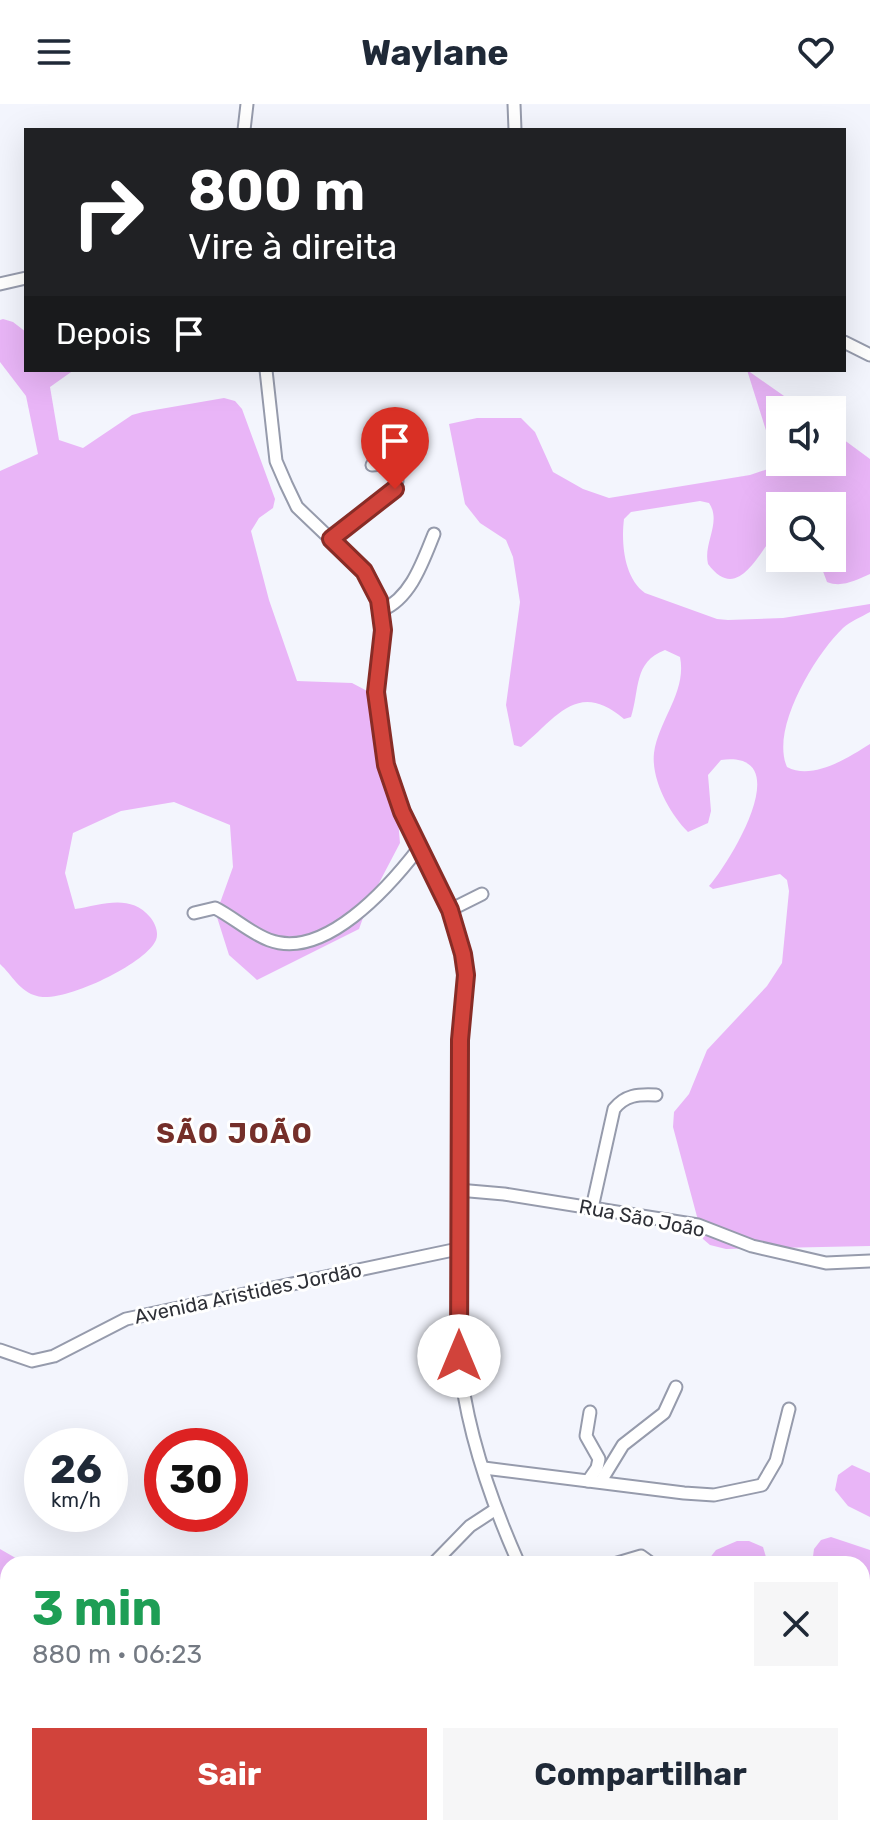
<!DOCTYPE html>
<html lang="pt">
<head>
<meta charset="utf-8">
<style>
  :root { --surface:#fff; --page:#f6f6f7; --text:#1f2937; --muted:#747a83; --accent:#d1433b }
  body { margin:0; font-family:Rubik,sans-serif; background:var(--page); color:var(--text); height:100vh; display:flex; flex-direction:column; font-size:30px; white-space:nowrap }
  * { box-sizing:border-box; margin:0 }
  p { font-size:26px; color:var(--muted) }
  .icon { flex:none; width:44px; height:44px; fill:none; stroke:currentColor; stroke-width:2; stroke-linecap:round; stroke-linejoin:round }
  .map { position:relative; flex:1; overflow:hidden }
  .drawer { position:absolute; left:0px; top:1452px; width:870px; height:280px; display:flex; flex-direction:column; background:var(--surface); border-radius:24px 24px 0 0; box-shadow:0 8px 32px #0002 }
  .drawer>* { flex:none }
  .guide { position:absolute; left:24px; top:24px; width:822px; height:244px; border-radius:0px; box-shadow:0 8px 32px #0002; background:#202124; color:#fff; overflow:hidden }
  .controls { position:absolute; left:766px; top:292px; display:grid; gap:16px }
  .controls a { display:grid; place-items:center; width:80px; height:80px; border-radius:0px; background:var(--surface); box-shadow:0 8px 32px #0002; font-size:40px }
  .speed { position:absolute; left:24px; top:1324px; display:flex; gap:16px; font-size:40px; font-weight:700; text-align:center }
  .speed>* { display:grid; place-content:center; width:104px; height:104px; border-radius:50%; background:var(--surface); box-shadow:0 8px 32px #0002; line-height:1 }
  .speed small { font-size:20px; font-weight:400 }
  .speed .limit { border:12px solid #d22; background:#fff; color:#111 }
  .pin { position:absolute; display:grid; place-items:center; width:68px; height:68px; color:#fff; margin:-82px -34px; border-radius:50% 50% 50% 0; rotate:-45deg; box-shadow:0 0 8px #0007 }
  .pin .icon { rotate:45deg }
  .me { position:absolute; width:88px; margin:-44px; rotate:0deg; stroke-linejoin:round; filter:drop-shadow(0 0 6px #0008) }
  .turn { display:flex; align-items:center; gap:28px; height:168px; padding:0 32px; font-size:36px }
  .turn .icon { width:104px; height:104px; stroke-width:2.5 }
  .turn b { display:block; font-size:56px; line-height:68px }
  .then { display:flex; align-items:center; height:76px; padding:0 32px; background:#0003; gap:16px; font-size:30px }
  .round { display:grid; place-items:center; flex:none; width:84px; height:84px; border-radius:0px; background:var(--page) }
  .headline { display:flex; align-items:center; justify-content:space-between; height:136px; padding:0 32px }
  h1 { font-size:48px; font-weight:700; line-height:60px; color:#1e9e55 }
  .action { display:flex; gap:16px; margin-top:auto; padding:16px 32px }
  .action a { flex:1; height:92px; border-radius:0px; background:var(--accent); color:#fff; font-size:32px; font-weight:700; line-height:92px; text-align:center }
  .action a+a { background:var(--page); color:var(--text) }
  header { display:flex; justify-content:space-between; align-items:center; height:104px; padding:0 32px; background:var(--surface); font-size:36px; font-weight:700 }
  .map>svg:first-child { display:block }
</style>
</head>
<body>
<header><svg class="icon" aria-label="menu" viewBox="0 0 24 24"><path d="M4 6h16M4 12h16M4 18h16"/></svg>Waylane<svg class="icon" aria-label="heart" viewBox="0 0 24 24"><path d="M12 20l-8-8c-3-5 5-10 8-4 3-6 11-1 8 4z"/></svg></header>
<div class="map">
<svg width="870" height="1732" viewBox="0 0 870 1732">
  <rect width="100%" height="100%" fill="#f3f5fd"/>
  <g fill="#e9b5f7">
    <path d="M 3,215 L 13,218 L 26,228 L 26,266 L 74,266 L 50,283 L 59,336 L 83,344 L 132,311 L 143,308 L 224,294 L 235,297 L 242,305 L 275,395 L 273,404 L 259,414 L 251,427 L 269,496 L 297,577 L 352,579 L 371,589 L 398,716 L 400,739 L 368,800 L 359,825 L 257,876 L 229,851 L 216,810 L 233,763 L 230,721 L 174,698 L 121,707 L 73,729 L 65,769 L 75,805 C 101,801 130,789 150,813 C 155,819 159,828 156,836 C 146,860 62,900 37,892 C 20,888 12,871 0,860 L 0,367 L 38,350 L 26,292 L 0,258 L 0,216 Z"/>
    <path d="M 747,266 L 804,306 L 780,306 L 780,358 L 832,358 L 832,327 L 870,355 L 870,470 C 856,476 842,484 827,478 L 818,454 L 832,454 L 832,402 L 780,402 L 780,425 C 761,441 740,503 708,460 C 703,439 722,418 709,399 L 700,397 L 631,408 L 624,415 C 621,439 624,474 645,489 L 717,515 L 728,516 L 783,514 L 870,500 L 870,508 C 861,513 851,517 843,524 C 815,551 770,625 787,663 C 813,677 849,653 870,640 L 870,1142 L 726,1145 L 710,1141 L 703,1135 L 673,1023 L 674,1008 L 689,990 L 707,946 L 767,882 L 782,859 L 789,787 L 787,776 L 780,770 L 713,785 L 709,782 C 730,758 799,646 721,656 L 708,671 L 711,707 L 708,719 L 688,728 C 670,710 651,676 654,649 C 659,615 687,588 680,553 L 665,546 C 633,558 640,586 631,613 L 624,615 C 577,575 556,615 521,643 L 514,641 L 506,601 L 520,498 L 513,453 L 506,436 L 480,419 L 465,400 L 449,320 L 477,314 L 521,314 L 535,328 L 553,368 L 583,385 L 609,394 L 750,371 L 768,365 L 775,355 Z"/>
    <polygon points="852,1361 870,1369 870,1413 848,1402 835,1386 838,1371"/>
    <polygon points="831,1433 870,1446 870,1732 708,1732 704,1724 862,1724 862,1460 812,1460 814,1445 821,1436"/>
    <polygon points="737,1437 749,1437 763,1443 768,1460 705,1460 716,1446"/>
    <polygon points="0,1445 26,1460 8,1460 8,1682 0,1675"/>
    <polygon points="50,1724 265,1724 261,1732 35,1732"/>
    <polygon points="409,1724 567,1724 561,1732 411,1732"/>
  </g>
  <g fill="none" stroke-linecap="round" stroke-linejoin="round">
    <defs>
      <g id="minor">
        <polyline points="514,0 515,26"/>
        <polyline points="244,26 247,0"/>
        <polyline points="0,180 26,174"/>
        <polyline points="844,238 870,251"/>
        <path d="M 266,266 L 276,357 L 286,380 L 297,403 L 364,467 L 379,496 L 383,526 L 376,588 L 386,661 L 402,708 L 450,806 L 463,850 L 466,871 L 460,936 L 459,1252 C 465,1322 490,1395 519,1460"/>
        <polyline points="331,435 395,385 397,377 394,359 372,361"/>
        <path d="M 382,506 C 411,494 423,457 434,430"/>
        <polyline points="450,806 482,790"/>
        <path d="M 194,809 L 215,804 C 233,813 250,829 269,836 C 324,857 389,783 419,744"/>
        <polyline points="458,1086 504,1090 698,1121 752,1142 826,1159 870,1157"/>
        <path d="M 592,1104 L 614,1005 C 625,991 638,990 656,991"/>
        <polyline points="0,1246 32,1257 54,1252 126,1215 458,1145"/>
        <polyline points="484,1364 684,1389 714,1391 762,1381 776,1357 789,1305"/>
        <polyline points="588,1377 597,1364 599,1355 586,1332 590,1308"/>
        <polyline points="601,1377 623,1341 664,1309 676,1283"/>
        <polyline points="433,1460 470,1422 496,1405"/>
        <polyline points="614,1460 641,1452 652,1460"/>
        <polyline points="605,1724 606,1732"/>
      </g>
    </defs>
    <use href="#minor" stroke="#969bac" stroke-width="15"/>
    <use href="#minor" stroke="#fff" stroke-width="11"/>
  </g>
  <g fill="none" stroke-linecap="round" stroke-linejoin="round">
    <defs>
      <polyline id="route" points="395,385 331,435 364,467 379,496 383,526 376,588 386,661 402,708 450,806 463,850 466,871 460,936 459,1252"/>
    </defs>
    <use href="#route" stroke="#882c26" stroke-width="20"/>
    <use href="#route" stroke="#d1433b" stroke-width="14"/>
  </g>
  <g text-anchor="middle" stroke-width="6" stroke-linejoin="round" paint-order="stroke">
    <g font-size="20" fill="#2e3037" stroke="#fff">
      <text transform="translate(642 1114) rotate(11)" y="7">Rua São João</text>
      <text transform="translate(248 1189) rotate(-12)" y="7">Avenida Aristides Jordão</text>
    </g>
    <g font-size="28" font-weight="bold" letter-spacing="2" fill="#752f29" stroke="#fff">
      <text x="235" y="1039">SÃO JOÃO</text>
    </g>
  </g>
</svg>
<div class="controls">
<a><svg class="icon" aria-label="sound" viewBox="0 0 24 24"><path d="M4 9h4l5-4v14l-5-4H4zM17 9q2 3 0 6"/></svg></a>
<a><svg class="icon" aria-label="search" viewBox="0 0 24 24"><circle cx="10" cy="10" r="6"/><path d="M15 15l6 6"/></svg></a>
</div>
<div class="speed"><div>26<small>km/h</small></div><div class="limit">30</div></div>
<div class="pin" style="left:395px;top:385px;background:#d93025"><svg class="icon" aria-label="arrive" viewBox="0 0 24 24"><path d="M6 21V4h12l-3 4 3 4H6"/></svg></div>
<svg class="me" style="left:459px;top:1252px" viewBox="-20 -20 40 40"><circle r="19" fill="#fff"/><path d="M0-13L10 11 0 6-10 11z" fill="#d1433b"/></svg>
<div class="guide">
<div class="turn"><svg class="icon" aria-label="right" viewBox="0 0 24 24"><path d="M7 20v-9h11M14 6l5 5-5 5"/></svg><div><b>800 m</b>Vire à direita</div></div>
<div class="then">Depois<svg class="icon" aria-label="arrive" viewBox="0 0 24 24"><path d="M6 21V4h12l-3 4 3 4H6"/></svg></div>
</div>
<section class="drawer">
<div class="headline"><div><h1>3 min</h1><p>880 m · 06:23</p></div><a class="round"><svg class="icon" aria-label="close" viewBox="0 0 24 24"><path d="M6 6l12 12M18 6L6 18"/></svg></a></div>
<div class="action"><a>Sair</a><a>Compartilhar</a></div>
</section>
</div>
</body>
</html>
